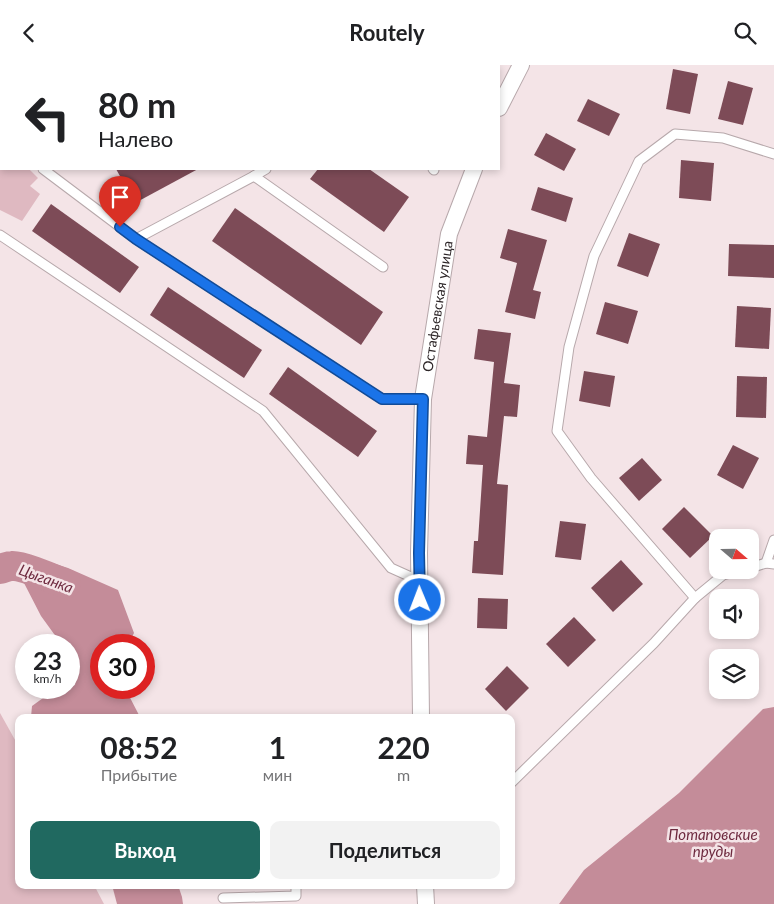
<!DOCTYPE html>
<html lang="ru">
<head>
<meta charset="utf-8">
<style>
  :root { --surface:#fff; --page:#f2f2f2; --text:#202124; --muted:#757577; --accent:#206960 }
  body { margin:0; font-family:Lato,sans-serif; background:var(--page); color:var(--text); height:100vh; display:flex; flex-direction:column; font-size:19px; white-space:nowrap }
  * { box-sizing:border-box; margin:0 }
  p { font-size:16px; color:var(--muted) }
  .icon { flex:none; width:28px; height:28px; fill:none; stroke:currentColor; stroke-width:2; stroke-linecap:round; stroke-linejoin:round }
  .map { position:relative; flex:1; overflow:hidden }
  .sheet { position:absolute; left:15px; top:649px; width:500px; height:175px; display:flex; flex-direction:column; background:var(--surface); border-radius:10px; box-shadow:0 2px 8px #0003 }
  .sheet>* { flex:none }
  .banner { position:absolute; left:0px; top:0px; width:500px; height:105px; box-shadow:0 2px 8px #0003; background:#fff; color:var(--text); overflow:hidden }
  .needle { width:32px; rotate:110deg }
  .fabs { position:absolute; left:709px; top:464px; display:grid; gap:10px }
  .fabs a { display:grid; place-items:center; width:50px; height:50px; border-radius:10px; background:var(--surface); box-shadow:0 2px 8px #0003; font-size:25px }
  .speed { position:absolute; left:15px; top:569px; display:flex; gap:10px; font-size:25px; font-weight:700; text-align:center }
  .speed>* { display:grid; place-content:center; width:65px; height:65px; border-radius:50%; background:var(--surface); box-shadow:0 2px 8px #0003; line-height:1 }
  .speed small { font-size:12px; font-weight:400 }
  .speed .limit { border:8px solid #d22; background:#fff; color:#111 }
  .pin { position:absolute; display:grid; place-items:center; width:42px; height:42px; color:#fff; margin:-51px -21px; border-radius:50% 50% 50% 0; rotate:-45deg; box-shadow:0 0 5px #0007 }
  .pin .icon { rotate:45deg }
  .me { position:absolute; width:55px; margin:-28px; rotate:359deg; stroke-linejoin:round; filter:drop-shadow(0 0 4px #0008) }
  .turn { display:flex; align-items:center; gap:18px; height:105px; padding:0 15px; font-size:22px }
  .turn .icon { width:65px; height:65px; stroke-width:2.5 }
  .turn b { display:block; font-size:35px; line-height:42px }
  .eta { display:flex; justify-content:space-evenly; align-items:center; height:85px; text-align:center }
  .eta b { font-size:30px; font-weight:700; line-height:35px }
  .primary-button { display:flex; gap:10px; margin-top:auto; padding:10px 15px }
  .primary-button a { flex:1; height:58px; border-radius:10px; background:var(--accent); color:#fff; font-size:20px; font-weight:700; line-height:58px; text-align:center }
  .primary-button a+a { background:var(--page); color:var(--text) }
  header { display:flex; justify-content:space-between; align-items:center; height:65px; padding:0 15px; background:var(--surface); font-size:22px; font-weight:700 }
  .map>svg:first-child { display:block }
</style>
</head>
<body>
<header><svg class="icon" aria-label="back" viewBox="0 0 24 24"><path d="M15 5l-7 7 7 7"/></svg>Routely<svg class="icon" aria-label="search" viewBox="0 0 24 24"><circle cx="10" cy="10" r="6"/><path d="M15 15l6 6"/></svg></header>
<div class="map">
<svg width="774" height="839" viewBox="0 0 774 839">
  <rect width="100%" height="100%" fill="#f4e4e7"/>
  <g fill="#dfb9c1">
    <polygon points="1,89 1,104 29,104 38,113 30,121 40,129 22,156 0,145 0,90"/>
    <polygon points="0,648 19,682 19,820 94,820 104,839 0,839"/>
  </g>
  <g fill="#c48c99">
    <polygon points="43,495 68,503 118,525 134,568 128,580 101,580 101,622 125,623 140,652 31,652 32,641 50,628 75,620 76,612 69,589 69,580 62,580 41,551 24,518 29,505"/>
    <polygon points="774,642 774,839 559,839 584,805 679,728 763,644"/>
    <polygon points="112,820 178,820 182,832 183,839 117,839"/>
  </g>
  <g fill="none" stroke-linecap="round" stroke-linejoin="round">
    <path stroke="#c48c99" stroke-width="30" d="M 0,504 C 4,503 8,501 12,501 C 22,500 56,515 66,519"/>
  </g>
  <g fill="#7d4b57">
    <polygon points="673,4 698,9 690,49 666,44"/>
    <polygon points="728,16 753,23 743,60 718,54"/>
    <polygon points="588,34 620,49 609,71 577,56"/>
    <polygon points="546,68 576,84 564,106 534,90"/>
    <polygon points="681,95 714,98 711,136 679,133"/>
    <polygon points="116,104 198,104 135,138"/>
    <polygon points="318,104 369,104 409,132 384,167 310,114"/>
    <polygon points="538,122 573,133 566,157 531,145"/>
    <polygon points="51,139 139,202 120,228 32,166"/>
    <polygon points="235,143 383,247 361,280 212,176"/>
    <polygon points="508,164 547,175 533,225 541,227 535,254 505,247 517,198 500,193"/>
    <polygon points="629,168 660,179 648,212 617,201"/>
    <polygon points="729,179 774,180 774,213 728,211"/>
    <polygon points="168,222 262,285 244,313 150,250"/>
    <polygon points="605,237 638,246 628,279 596,269"/>
    <polygon points="737,241 771,243 769,284 735,282"/>
    <polygon points="478,264 511,268 504,318 520,320 517,352 504,351 497,419 508,420 503,510 472,508 474,476 478,476 483,400 466,399 468,370 487,372 494,297 474,294"/>
    <polygon points="288,302 377,366 358,392 269,329"/>
    <polygon points="584,306 615,311 610,342 579,336"/>
    <polygon points="737,311 767,312 766,353 736,352"/>
    <polygon points="733,380 759,393 743,424 717,410"/>
    <polygon points="642,393 662,415 639,436 619,413"/>
    <polygon points="684,442 713,471 690,493 662,464"/>
    <polygon points="560,456 586,459 581,495 555,492"/>
    <polygon points="621,495 643,519 613,547 591,523"/>
    <polygon points="478,533 508,534 507,564 477,563"/>
    <polygon points="574,552 596,575 568,602 546,579"/>
    <polygon points="507,601 529,623 506,646 485,624"/>
  </g>
  <g fill="none" stroke-linecap="round" stroke-linejoin="round">
    <defs>
      <g id="lane">
        <polyline points="294,0 295,1"/>
        <polyline points="466,0 467,0"/>
        <polyline points="9,1 9,0"/>
        <polyline points="139,1 142,0"/>
        <polyline points="260,1 262,0"/>
        <polyline points="0,35 1,30"/>
        <polyline points="43,104 136,174 382,334 423,334"/>
        <polyline points="433,104 434,105"/>
        <polyline points="254,111 383,202"/>
        <polyline points="0,170 263,346 391,503 420,516"/>
        <polyline points="136,174 254,111 266,104"/>
        <polyline points="766,498 774,475"/>
        <polyline points="750,503 766,498 774,499"/>
        <polyline points="695,533 591,413 557,366 569,282 594,191 639,96 675,69 723,73 774,89"/>
        <polyline points="511,718 654,578 695,533 723,510 741,505"/>
        <polyline points="223,833 296,831 296,820"/>
      </g>
      <g id="street">
        <polyline points="499,43 521,0"/>
        <path id="s1" d="M 421,652 L 419,488 L 423,334 L 449,169 L 474,104"/>
        <polyline points="425,820 426,839"/>
      </g>
    </defs>
    <use href="#lane" stroke="#b7a8ab" stroke-width="11"/>
    <use href="#street" stroke="#b7a8ab" stroke-width="18"/>
    <use href="#lane" stroke="#fff" stroke-width="9"/>
    <use href="#street" stroke="#fff" stroke-width="16"/>
  </g>
  <g fill="none" stroke-linecap="round" stroke-linejoin="round">
    <defs>
      <polyline id="route" points="120,162 136,174 382,334 423,334 419,488 420,535"/>
    </defs>
    <use href="#route" stroke="#114b97" stroke-width="12"/>
    <use href="#route" stroke="#1a73e8" stroke-width="9"/>
  </g>
  <g text-anchor="middle" stroke-width="5" stroke-linejoin="round" paint-order="stroke">
    <g font-size="14" fill="#2d2628" stroke="#f4e4e7">
      <text dy="5" stroke="none"><textPath href="#s1" startOffset="412">Остафьевская улица</textPath></text>
    </g>
    <g font-size="15" font-style="italic" fill="#6e2a3f" stroke="#f4e4e7">
      <text transform="translate(46 514) rotate(20)" y="5">Цыганка</text>
      <text x="713" y="775">Потаповские<tspan x="713" dy="17">пруды</tspan></text>
    </g>
  </g>
</svg>
<div class="fabs">
<a><svg class="needle" viewBox="-14 -14 28 28"><path d="M0-13l5 13h-10z" fill="#e53935"/><path d="M0 13l5-13h-10z" fill="#757577"/></svg></a>
<a><svg class="icon" aria-label="sound" viewBox="0 0 24 24"><path d="M4 9h4l5-4v14l-5-4H4zM17 9q2 3 0 6"/></svg></a>
<a><svg class="icon" aria-label="layers" viewBox="0 0 24 24"><path d="M12 4l9 5-9 5-9-5zM3 14l9 5 9-5"/></svg></a>
</div>
<div class="speed"><div>23<small>km/h</small></div><div class="limit">30</div></div>
<div class="pin" style="left:120px;top:162px;background:#d93025"><svg class="icon" aria-label="arrive" viewBox="0 0 24 24"><path d="M6 21V4h12l-3 4 3 4H6"/></svg></div>
<svg class="me" style="left:420px;top:535px" viewBox="-20 -20 40 40"><circle r="17" fill="#1a73e8" stroke="#fff" stroke-width="3"/><path d="M0-11L8 9 0 5-8 9z" fill="#fff"/></svg>
<div class="banner">
<div class="turn"><svg class="icon" aria-label="left" viewBox="0 0 24 24"><path d="M17 20v-9H6M10 6l-5 5 5 5"/></svg><div><b>80 m</b>Налево</div></div>
</div>
<section class="sheet">
<div class="eta">
<div><b>08:52</b><p>Прибытие</p></div>
<div><b>1</b><p>мин</p></div>
<div><b>220</b><p>m</p></div>
</div>
<div class="primary-button"><a>Выход</a><a>Поделиться</a></div>
</section>
</div>
</body>
</html>
